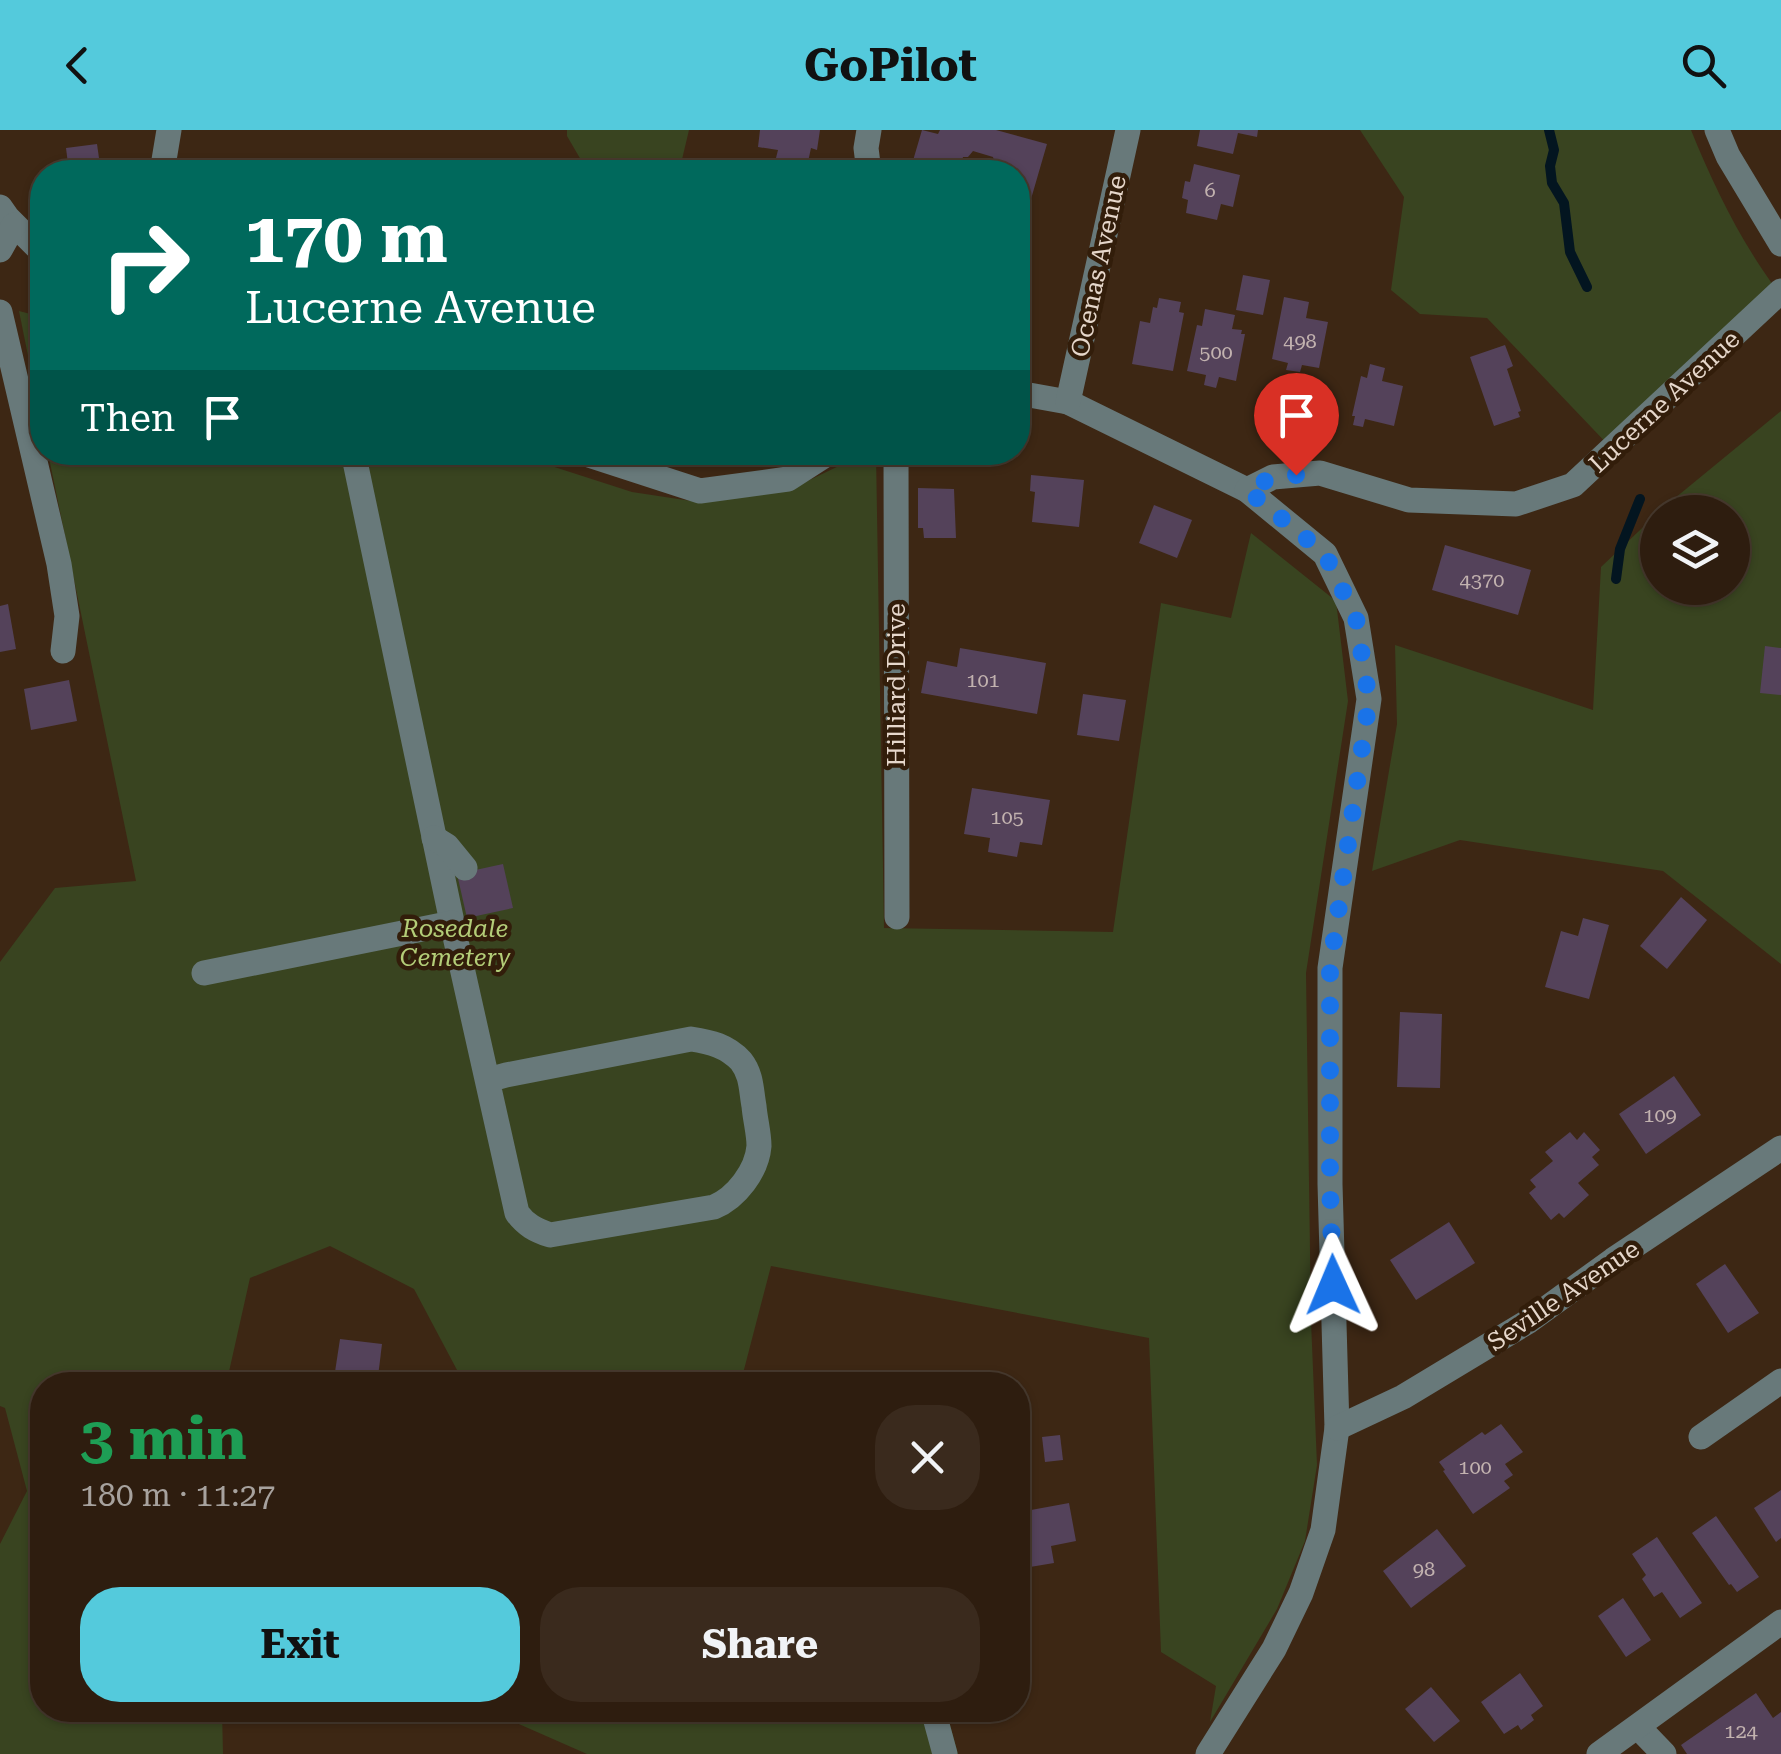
<!DOCTYPE html>
<html lang="en">
<head>
<meta charset="utf-8">
<style>
  :root { --surface:#2e1d0f; --page:#3a2a1d; --text:#f1f3f6; --muted:#a7a29e; --line:#493b2f; --accent:#54cadc }
  body { margin:0; font-family:"Roboto Serif",serif; background:var(--page); color:var(--text); height:100vh; display:flex; flex-direction:column; font-size:38px; white-space:nowrap }
  * { box-sizing:border-box; margin:0 }
  p { font-size:32px; color:var(--muted) }
  .icon { flex:none; width:55px; height:55px; fill:none; stroke:currentColor; stroke-width:2; stroke-linecap:round; stroke-linejoin:round }
  .map { position:relative; flex:1; overflow:hidden }
  .side { position:absolute; left:30px; top:1242px; width:1000px; height:350px; display:flex; flex-direction:column; background:var(--surface); border-radius:40px; box-shadow:0 2px 8px #0004,0 0 0 2px var(--line) }
  .side>* { flex:none }
  .hud { position:absolute; left:30px; top:30px; width:1000px; height:305px; border-radius:40px; box-shadow:0 2px 8px #0004,0 0 0 2px var(--line); background:#00695c; color:#fff; overflow:hidden }
  .tools { position:absolute; left:1640px; top:365px; display:grid; gap:20px }
  .tools a { display:grid; place-items:center; width:110px; height:110px; border-radius:50%; background:var(--surface); box-shadow:0 2px 8px #0004,0 0 0 2px var(--line); font-size:50px }
  .pin { position:absolute; display:grid; place-items:center; width:85px; height:85px; color:#fff; margin:-102px -42px; border-radius:50% 50% 50% 0; rotate:-45deg; box-shadow:0 0 10px #0007 }
  .pin .icon { rotate:45deg }
  .me { position:absolute; width:110px; margin:-55px; rotate:359deg; stroke-linejoin:round; filter:drop-shadow(0 0 8px #0008) }
  .turn { display:flex; align-items:center; gap:35px; height:210px; padding:0 50px; font-size:45px }
  .turn .icon { width:130px; height:130px; stroke-width:2.5 }
  .turn b { display:block; font-size:70px; line-height:85px }
  .then { display:flex; align-items:center; height:95px; padding:0 50px; background:#0003; gap:20px; font-size:38px }
  .round { display:grid; place-items:center; flex:none; width:105px; height:105px; border-radius:40px; background:var(--page) }
  .summary { display:flex; align-items:center; justify-content:space-between; height:170px; padding:0 50px }
  h1 { font-size:60px; font-weight:700; line-height:75px; color:#1e9e55 }
  .action { display:flex; gap:20px; margin-top:auto; padding:20px 50px }
  .action a { flex:1; height:115px; border-radius:40px; background:var(--accent); color:#111; font-size:40px; font-weight:700; line-height:115px; text-align:center }
  .action a+a { background:var(--page); color:var(--text) }
  header { display:flex; justify-content:space-between; align-items:center; height:130px; padding:0 50px; background:var(--accent); color:#111; font-size:45px; font-weight:700 }
  .map>svg:first-child { display:block }
</style>
</head>
<body>
<header><svg class="icon" aria-label="back" viewBox="0 0 24 24"><path d="M15 5l-7 7 7 7"/></svg>GoPilot<svg class="icon" aria-label="search" viewBox="0 0 24 24"><circle cx="10" cy="10" r="6"/><path d="M15 15l6 6"/></svg></header>
<div class="map">
<svg width="1781" height="1624" viewBox="0 0 1781 1624">
  <rect width="100%" height="100%" fill="#3d2714"/>
  <g fill="#394420">
    <polygon points="567,0 689,0 679,42 588,42 567,6"/>
    <path d="M 1360,0 L 1691,0 C 1714,57 1742,114 1779,163 L 1613,320 L 1487,188 L 1420,184 L 1391,160 L 1404,67 Z"/>
    <polygon points="19,181 42,187 42,295"/>
    <polygon points="1781,281 1781,834 1663,741 1460,710 1372,741 1397,594 1395,515 1593,580 1601,437 1658,383 1658,458 1732,458 1732,382 1658,382"/>
    <polygon points="48,323 511,323 632,362 698,372 795,357 866,323 876,323 884,798 1113,802 1161,473 1231,488 1251,403 1336,471 1348,571 1306,843 1311,1191 1317,1335 1305,1411 1277,1479 1210,1592 1216,1556 1161,1522 1149,1208 771,1136 740,1255 465,1255 414,1159 330,1116 250,1148 226,1255 42,1255 42,1580 222,1580 223,1624 0,1624 0,1414 27,1361 5,1278 0,1276 0,832 55,758 136,751"/>
    <polygon points="487,1580 946,1580 958,1624 587,1624"/>
  </g>
  <g fill="none" stroke-linecap="round" stroke-linejoin="round">
    <g stroke="#031520" stroke-width="10">
      <polyline points="1549,0 1554,20 1550,36 1552,53 1564,73 1570,122 1587,157"/>
      <polyline points="1616,449 1620,419 1640,369"/>
    </g>
  </g>
  <g fill="#54425a">
    <polygon points="760,0 820,0 817,20 811,18 808,32 776,28 778,20 758,17"/>
    <polygon points="922,0 938,4 940,0 996,0 1047,14 1031,69 1018,65 1018,42 1000,42 1001,38 995,34 993,27 973,21 968,27 963,27 959,42 940,42 912,34"/>
    <polygon points="1200,0 1258,0 1257,7 1238,3 1233,24 1197,16"/>
    <polygon points="97,14 101,42 69,42 66,18"/>
    <polygon points="1194,34 1240,45 1233,77 1221,74 1217,90 1186,83 1188,70 1182,68 1185,51 1190,52"/>
    <polygon points="1243,145 1270,150 1263,185 1236,180"/>
    <polygon points="1284,167 1309,172 1306,188 1328,192 1319,238 1302,235 1300,242 1286,240 1288,233 1272,229"/>
    <polygon points="1159,168 1181,172 1179,182 1184,183 1173,241 1132,234 1140,191 1150,193 1153,177 1157,178"/>
    <polygon points="1205,179 1235,185 1232,199 1242,200 1241,204 1245,204 1236,251 1219,247 1216,258 1204,255 1206,245 1187,241 1197,195 1202,196"/>
    <polygon points="1505,215 1513,236 1507,239 1521,281 1518,282 1520,287 1494,296 1470,227"/>
    <polygon points="1370,234 1385,238 1382,251 1403,256 1394,296 1365,289 1363,297 1353,295 1355,286 1352,286 1361,246 1367,248"/>
    <polygon points="1031,345 1084,350 1079,397 1032,392 1035,362 1030,361"/>
    <polygon points="918,358 954,359 956,408 924,408 923,398 918,398"/>
    <polygon points="1154,375 1192,390 1177,428 1139,413"/>
    <polygon points="1445,415 1531,440 1518,485 1432,460"/>
    <polygon points="8,474 16,519 0,522 0,476"/>
    <polygon points="1765,516 1781,518 1781,565 1760,563"/>
    <polygon points="960,518 1046,533 1037,584 921,563 927,531 957,537"/>
    <polygon points="69,550 77,591 31,600 24,559"/>
    <polygon points="1083,564 1126,570 1119,611 1077,605"/>
    <polygon points="972,658 1050,670 1042,715 1020,712 1017,727 988,722 990,708 964,704"/>
    <polygon points="503,734 513,778 467,788 457,744"/>
    <polygon points="1681,767 1707,790 1667,839 1640,816"/>
    <polygon points="1583,788 1609,795 1589,869 1545,857 1561,801 1578,806"/>
    <polygon points="1400,882 1442,884 1440,958 1397,957"/>
    <polygon points="1674,946 1701,985 1646,1024 1619,984"/>
    <polygon points="1570,1002 1577,1010 1584,1002 1600,1020 1592,1027 1599,1035 1578,1053 1589,1065 1564,1088 1559,1083 1551,1090 1529,1063 1536,1057 1530,1050 1553,1031 1545,1022"/>
    <polygon points="1449,1092 1475,1133 1416,1170 1390,1130"/>
    <polygon points="1725,1134 1759,1183 1728,1203 1696,1154"/>
    <polygon points="340,1209 382,1214 377,1255 333,1255"/>
    <polygon points="1501,1294 1523,1322 1505,1334 1513,1345 1504,1351 1510,1358 1473,1384 1443,1341 1445,1340 1439,1332 1482,1302 1485,1305"/>
    <polygon points="1060,1305 1063,1330 1045,1332 1042,1307"/>
    <polygon points="1028,1355 1031,1380 1069,1373 1076,1411 1051,1416 1054,1433 1018,1439 1018,1357"/>
    <polygon points="1781,1360 1781,1408 1776,1412 1754,1378"/>
    <polygon points="1716,1386 1759,1447 1737,1462 1731,1454 1729,1455 1692,1403"/>
    <polygon points="1437,1399 1466,1436 1411,1478 1383,1441"/>
    <polygon points="1657,1407 1702,1473 1680,1488 1662,1462 1654,1467 1642,1449 1646,1445 1632,1424"/>
    <polygon points="1623,1468 1651,1510 1626,1527 1598,1486"/>
    <polygon points="1520,1543 1543,1576 1531,1585 1534,1590 1521,1600 1518,1595 1504,1604 1481,1572"/>
    <polygon points="1431,1557 1460,1591 1434,1612 1405,1579"/>
    <polygon points="1756,1563 1773,1588 1781,1582 1781,1624 1687,1624 1681,1615"/>
  </g>
  <g fill="none" stroke-linecap="round" stroke-linejoin="round">
    <g stroke="#68797a" stroke-width="25">
      <polyline points="1717,0 1728,26 1781,114"/>
      <polyline points="162,42 169,0"/>
      <polyline points="869,42 866,18 869,0"/>
      <polyline points="0,77 7,87 42,122"/>
      <polyline points="0,120 14,95"/>
      <polyline points="0,182 59,434 67,486 63,521"/>
      <polyline points="1018,263 1068,272 1247,360 1325,424 1356,488 1369,569 1330,838 1330,1054 1337,1298 1323,1400 1301,1463 1274,1519 1208,1624"/>
      <polyline points="1068,272 1128,0"/>
      <path d="M 353,322 L 456,811 L 517,1083 C 526,1095 535,1100 550,1105 L 714,1077 C 736,1068 757,1041 759,1016 C 759,1003 755,989 754,976 C 751,960 752,945 741,931 C 727,916 711,912 691,909 L 506,945 L 488,950"/>
      <polyline points="580,322 700,361 788,349 830,322"/>
      <polyline points="896,322 897,787"/>
      <polyline points="1247,360 1273,347 1320,343 1409,370 1516,374 1573,355 1781,161"/>
      <polyline points="434,708 447,716 465,738"/>
      <polyline points="204,843 452,793"/>
      <polyline points="1337,1298 1403,1267 1529,1191 1613,1130 1781,1018"/>
      <polyline points="1701,1307 1781,1251"/>
      <polyline points="933,1580 945,1624"/>
      <polyline points="1638,1597 1664,1624"/>
      <polyline points="1599,1624 1781,1492"/>
    </g>
  </g>
  <g fill="none" stroke-linecap="round" stroke-linejoin="round">
    <polyline stroke="#1a73e8" stroke-width="18" stroke-dasharray="0 32.4" points="1296,345 1273,347 1247,360 1325,424 1356,488 1369,570 1330,838 1330,1054 1333,1155"/>
  </g>
  <g text-anchor="middle" stroke-width="9" stroke-linejoin="round" paint-order="stroke">
    <g font-size="20" fill="#c2b2af">
      <text x="1210" y="67">6</text>
      <text x="1300" y="218">498</text>
      <text x="1216" y="229">500</text>
      <text x="1482" y="457">4370</text>
      <text x="983" y="557">101</text>
      <text x="1007" y="694">105</text>
      <text x="1660" y="992">109</text>
      <text x="1475" y="1344">100</text>
      <text x="1424" y="1446">98</text>
      <text x="1741" y="1608">124</text>
    </g>
    <g font-size="25" fill="#e6d7cb" stroke="#321d0a">
      <text transform="translate(1098 136) rotate(-78)" y="9">Ocenas Avenue</text>
      <text transform="translate(1664 271) rotate(-43)" y="9">Lucerne Avenue</text>
      <text transform="translate(896 555) rotate(-90)" y="9">Hilliard Drive</text>
      <text transform="translate(1563 1165) rotate(-34)" y="9">Seville Avenue</text>
    </g>
    <g font-size="25" font-style="italic" fill="#b3cd78" stroke="#321d0a">
      <text x="455" y="807">Rosedale<tspan x="455" dy="29">Cemetery</tspan></text>
    </g>
  </g>
</svg>
<div class="tools">
<a><svg class="icon" aria-label="layers" viewBox="0 0 24 24"><path d="M12 4l9 5-9 5-9-5zM3 14l9 5 9-5"/></svg></a>
</div>
<div class="pin" style="left:1296px;top:345px;background:#d93025"><svg class="icon" aria-label="arrive" viewBox="0 0 24 24"><path d="M6 21V4h12l-3 4 3 4H6"/></svg></div>
<svg class="me" style="left:1333px;top:1155px" viewBox="-20 -20 40 40"><path d="M0-17L14 15 0 8-14 15z" fill="#1a73e8" stroke="#fff" stroke-width="4"/></svg>
<div class="hud">
<div class="turn"><svg class="icon" aria-label="right" viewBox="0 0 24 24"><path d="M7 20v-9h11M14 6l5 5-5 5"/></svg><div><b>170 m</b>Lucerne Avenue</div></div>
<div class="then">Then<svg class="icon" aria-label="arrive" viewBox="0 0 24 24"><path d="M6 21V4h12l-3 4 3 4H6"/></svg></div>
</div>
<section class="side">
<div class="summary"><div><h1>3 min</h1><p>180 m · 11:27</p></div><a class="round"><svg class="icon" aria-label="close" viewBox="0 0 24 24"><path d="M6 6l12 12M18 6L6 18"/></svg></a></div>
<div class="action"><a>Exit</a><a>Share</a></div>
</section>
</div>
</body>
</html>
